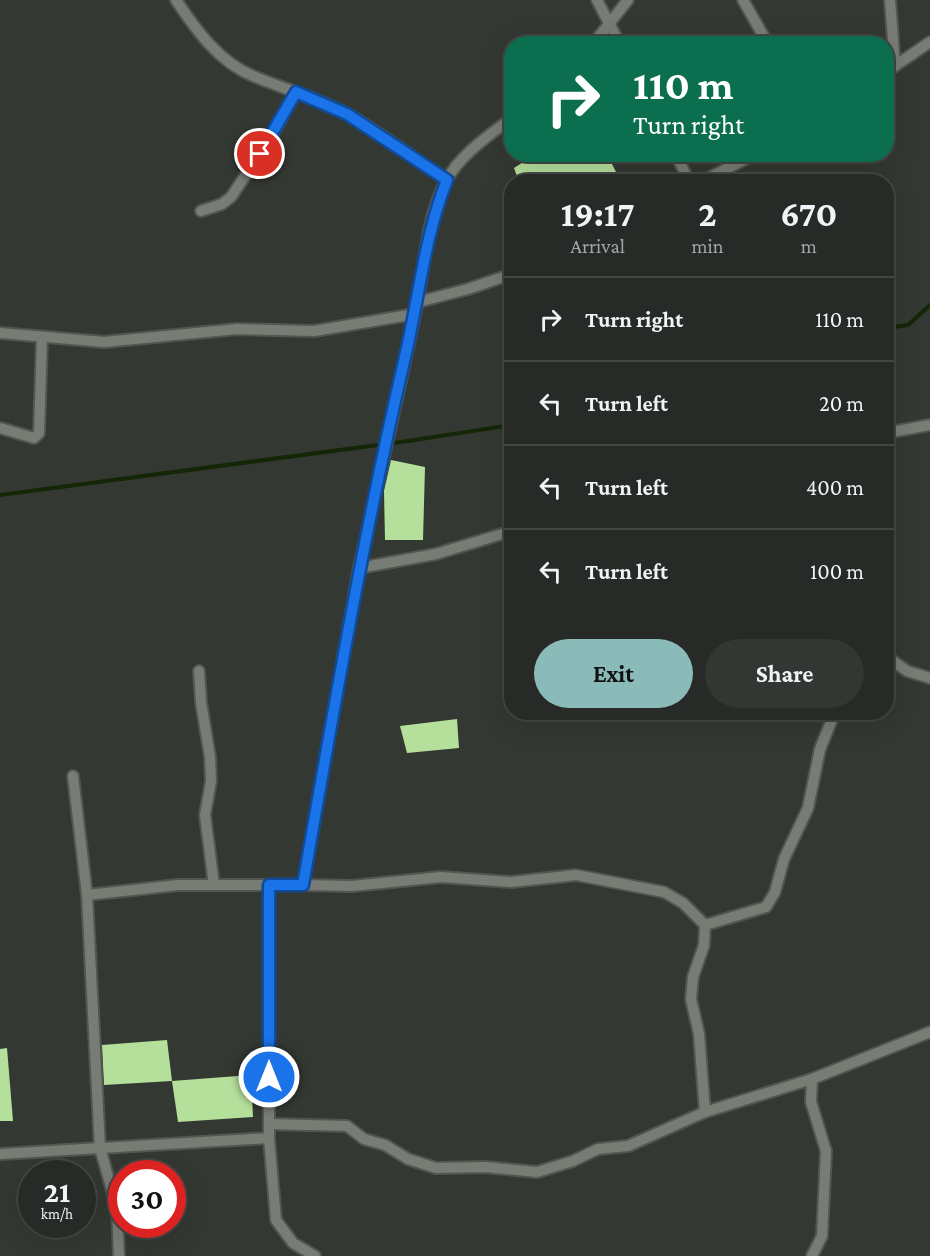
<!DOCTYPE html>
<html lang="en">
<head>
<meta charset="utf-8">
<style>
  :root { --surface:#272a26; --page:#333632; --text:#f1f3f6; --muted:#a4a7a7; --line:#434643; --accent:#8bbbb9 }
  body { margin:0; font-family:"Crimson Pro",serif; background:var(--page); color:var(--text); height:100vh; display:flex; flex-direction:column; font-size:22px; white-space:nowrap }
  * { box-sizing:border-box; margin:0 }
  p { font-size:20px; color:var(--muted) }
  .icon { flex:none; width:33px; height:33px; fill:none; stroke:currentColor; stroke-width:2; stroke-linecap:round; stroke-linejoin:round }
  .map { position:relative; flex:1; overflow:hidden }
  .panel { position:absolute; left:504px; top:174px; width:390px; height:546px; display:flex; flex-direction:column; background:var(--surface); border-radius:24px; box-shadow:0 6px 24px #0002,0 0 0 2px var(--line) }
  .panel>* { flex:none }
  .hud { position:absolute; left:504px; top:36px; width:390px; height:126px; border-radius:24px; box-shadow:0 6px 24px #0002,0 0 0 2px var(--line); background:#0b6e4f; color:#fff; overflow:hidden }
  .speed { position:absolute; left:18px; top:1160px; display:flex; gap:12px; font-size:30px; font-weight:700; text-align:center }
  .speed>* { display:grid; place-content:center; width:78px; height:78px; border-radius:50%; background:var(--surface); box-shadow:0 6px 24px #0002,0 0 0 2px var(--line); line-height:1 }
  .speed small { font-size:15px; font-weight:400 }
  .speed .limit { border:9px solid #d22; background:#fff; color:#111 }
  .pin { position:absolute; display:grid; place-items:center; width:51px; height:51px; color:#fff; margin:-26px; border:3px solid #fff; border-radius:50%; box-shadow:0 2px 6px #0007 }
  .me { position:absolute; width:66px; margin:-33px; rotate:0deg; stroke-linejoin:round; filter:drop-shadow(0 0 4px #0008) }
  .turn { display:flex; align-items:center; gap:21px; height:126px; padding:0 30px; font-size:27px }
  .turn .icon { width:78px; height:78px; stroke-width:2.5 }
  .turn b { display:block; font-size:42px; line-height:51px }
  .eta { display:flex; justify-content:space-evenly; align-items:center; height:102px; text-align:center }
  .eta b { font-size:36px; font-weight:700; line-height:42px }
  .primary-button { display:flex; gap:12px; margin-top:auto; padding:12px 30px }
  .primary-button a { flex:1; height:69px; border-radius:36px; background:var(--accent); color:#111; font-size:24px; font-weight:700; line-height:69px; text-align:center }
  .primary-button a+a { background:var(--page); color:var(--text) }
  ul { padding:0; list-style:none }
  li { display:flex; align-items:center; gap:18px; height:84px; padding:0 30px; border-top:2px solid var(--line) }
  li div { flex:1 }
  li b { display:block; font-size:22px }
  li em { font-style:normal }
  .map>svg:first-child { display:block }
</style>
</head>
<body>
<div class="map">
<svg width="930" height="1256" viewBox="0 0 930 1256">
  <rect width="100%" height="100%" fill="#343832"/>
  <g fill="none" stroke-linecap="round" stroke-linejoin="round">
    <g stroke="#132605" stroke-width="4">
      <polyline points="886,328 908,325 930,305"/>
      <polyline points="0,495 408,441 512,425"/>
    </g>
  </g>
  <g fill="#b5e09c">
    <polygon points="536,154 607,154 621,182 519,182 514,168"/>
    <polygon points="391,460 425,467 423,540 385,540 384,491"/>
    <polygon points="457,719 459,748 407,753 400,726"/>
    <polygon points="167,1040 172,1081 104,1085 102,1045"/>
    <polygon points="7,1048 13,1121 0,1121 0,1049"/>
    <polygon points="251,1075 253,1117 178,1122 172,1081"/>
  </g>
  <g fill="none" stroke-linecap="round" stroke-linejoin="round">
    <defs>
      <g id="street">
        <path d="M 176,0 C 196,30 219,62 253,76 C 284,89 318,98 347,114 C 381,133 414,159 447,180"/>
        <polyline points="597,0 620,44"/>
        <polyline points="743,0 768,44"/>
        <polyline points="890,0 895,66"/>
        <polyline points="593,44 628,0"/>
        <polyline points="886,72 930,42"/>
        <polyline points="676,154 689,182"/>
        <polyline points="701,182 755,154"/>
        <polyline points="201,211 222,204 231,197 270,139 296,92"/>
        <polyline points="418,302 468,289 512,274"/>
        <polyline points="0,333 104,342 237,329 314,331 415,314"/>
        <polyline points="0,428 34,438 39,433 42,338"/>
        <polyline points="886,433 930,425"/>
        <path d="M 359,568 C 378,481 399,393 417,305 C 425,264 426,219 446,181 C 460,155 489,135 512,118"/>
        <polyline points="886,656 907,671 930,678"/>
        <polyline points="199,671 201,702 210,757 211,781 205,815 214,885"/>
        <polyline points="73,776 87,895 100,1148 117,1208 119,1256"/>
        <polyline points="303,885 352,886 441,877 511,882 576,875 664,892 683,903 705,925 704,945 693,977 691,999 699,1034 705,1112"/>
        <polyline points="87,895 178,885 269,885"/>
        <polyline points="705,925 766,907 775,892 784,859 808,808 820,749 835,712"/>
        <polyline points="812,1079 811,1102 826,1151 822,1236 812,1256"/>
        <polyline points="269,1124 347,1126 364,1139 385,1145 408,1159 436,1168 485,1167 537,1172 573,1161 598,1149 628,1146 705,1112 812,1079 930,1032"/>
        <polyline points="269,1138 276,1220 293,1243 315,1256"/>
        <polyline points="0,1154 269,1138 269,885 303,885 359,568 436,554 512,531"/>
      </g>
    </defs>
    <use href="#street" stroke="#52564f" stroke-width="14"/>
    <use href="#street" stroke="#777c74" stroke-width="10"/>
  </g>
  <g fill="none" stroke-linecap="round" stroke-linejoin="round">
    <defs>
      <path id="route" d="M 260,154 L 296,92 L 347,114 L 447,180 C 424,238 419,298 405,357 C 364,532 334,708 303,885 L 269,885 L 269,1077"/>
    </defs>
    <use href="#route" stroke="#114b97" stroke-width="15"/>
    <use href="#route" stroke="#1a73e8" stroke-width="10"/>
  </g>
</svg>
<div class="speed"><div>21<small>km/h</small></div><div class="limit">30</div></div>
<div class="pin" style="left:260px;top:154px;background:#d93025"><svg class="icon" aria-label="arrive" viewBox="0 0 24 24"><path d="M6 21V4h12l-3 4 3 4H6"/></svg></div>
<svg class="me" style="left:269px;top:1077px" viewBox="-20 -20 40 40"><circle r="17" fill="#1a73e8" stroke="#fff" stroke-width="3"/><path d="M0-11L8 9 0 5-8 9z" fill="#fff"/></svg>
<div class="hud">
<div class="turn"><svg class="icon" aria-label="right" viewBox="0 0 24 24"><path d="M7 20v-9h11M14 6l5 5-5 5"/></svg><div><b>110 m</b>Turn right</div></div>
</div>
<section class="panel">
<div class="eta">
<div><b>19:17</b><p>Arrival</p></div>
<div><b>2</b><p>min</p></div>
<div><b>670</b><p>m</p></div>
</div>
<ul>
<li><svg class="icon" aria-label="right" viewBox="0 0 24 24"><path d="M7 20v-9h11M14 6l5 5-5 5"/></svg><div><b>Turn right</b></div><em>110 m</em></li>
<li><svg class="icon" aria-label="left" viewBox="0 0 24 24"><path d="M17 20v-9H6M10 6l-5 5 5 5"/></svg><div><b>Turn left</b></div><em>20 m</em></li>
<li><svg class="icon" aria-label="left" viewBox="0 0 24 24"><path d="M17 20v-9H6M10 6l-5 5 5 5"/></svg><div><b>Turn left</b></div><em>400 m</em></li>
<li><svg class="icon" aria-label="left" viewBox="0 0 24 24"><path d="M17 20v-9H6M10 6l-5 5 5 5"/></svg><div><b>Turn left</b></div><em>100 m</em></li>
</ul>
<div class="primary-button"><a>Exit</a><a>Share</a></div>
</section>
</div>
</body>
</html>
